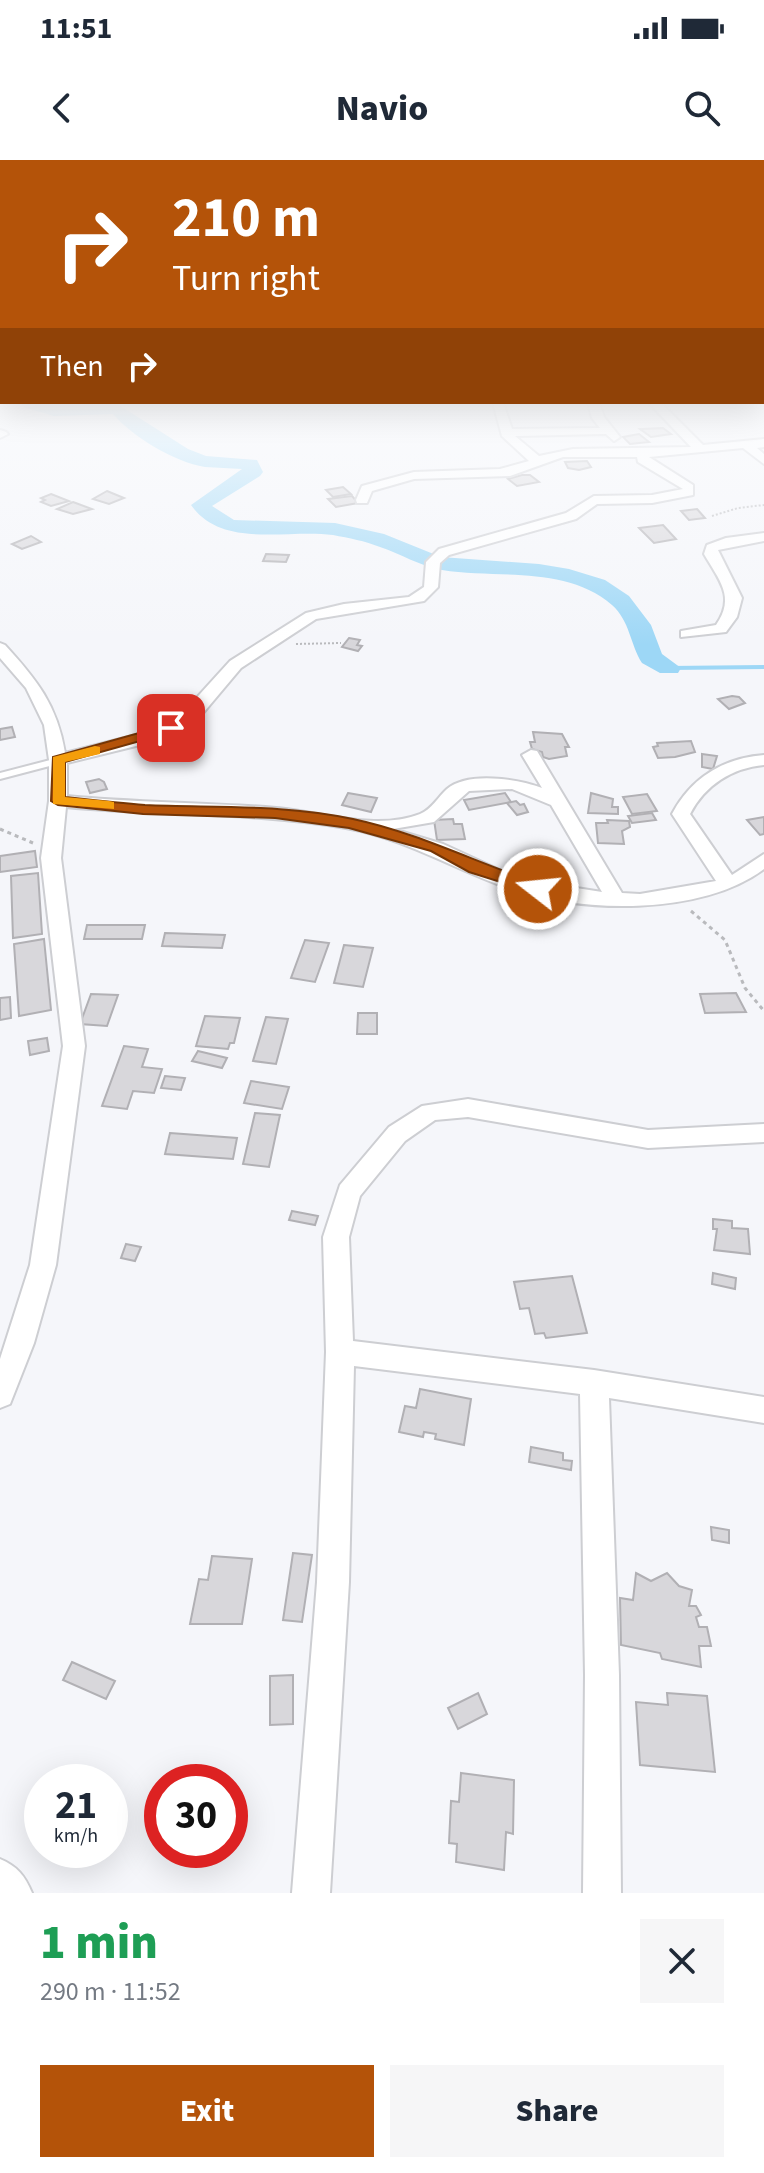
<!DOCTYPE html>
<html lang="en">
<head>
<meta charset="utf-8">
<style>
  :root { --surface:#fff; --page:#f6f6f7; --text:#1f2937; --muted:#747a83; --accent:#b45309 }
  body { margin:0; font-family:"Source Sans 3",sans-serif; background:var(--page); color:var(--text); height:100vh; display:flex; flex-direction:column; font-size:30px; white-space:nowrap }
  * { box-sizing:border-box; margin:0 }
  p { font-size:26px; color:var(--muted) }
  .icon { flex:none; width:44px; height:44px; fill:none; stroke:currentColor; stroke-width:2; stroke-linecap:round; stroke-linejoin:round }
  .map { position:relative; height:1733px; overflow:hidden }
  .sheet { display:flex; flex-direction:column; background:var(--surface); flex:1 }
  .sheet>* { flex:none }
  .hud { position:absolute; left:0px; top:0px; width:764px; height:244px; box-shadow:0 8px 32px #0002; background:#b45309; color:#fff; overflow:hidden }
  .speed { position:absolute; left:24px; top:1604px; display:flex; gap:16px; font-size:40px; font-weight:700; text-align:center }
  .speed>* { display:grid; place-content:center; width:104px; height:104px; border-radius:50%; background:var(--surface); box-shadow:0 8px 32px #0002; line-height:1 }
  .speed small { font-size:20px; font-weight:400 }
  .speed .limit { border:12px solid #d22; background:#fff; color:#111 }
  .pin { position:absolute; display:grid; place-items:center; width:68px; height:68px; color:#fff; margin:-34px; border-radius:16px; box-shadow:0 4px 12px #0006 }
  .me { position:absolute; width:88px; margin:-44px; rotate:286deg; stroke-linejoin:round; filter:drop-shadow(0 0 6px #0008) }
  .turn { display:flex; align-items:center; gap:28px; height:168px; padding:0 40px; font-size:36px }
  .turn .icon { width:104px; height:104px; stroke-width:2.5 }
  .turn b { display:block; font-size:56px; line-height:68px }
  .then { display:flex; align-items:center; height:76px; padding:0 40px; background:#0003; gap:16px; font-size:30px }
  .round { display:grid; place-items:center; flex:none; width:84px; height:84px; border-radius:0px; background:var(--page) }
  .head { display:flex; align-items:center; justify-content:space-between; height:136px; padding:0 40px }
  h1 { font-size:48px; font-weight:800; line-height:60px; color:#1e9e55 }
  .cta { display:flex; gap:16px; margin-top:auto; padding:16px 40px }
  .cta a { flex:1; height:92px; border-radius:0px; background:var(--accent); color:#fff; font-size:32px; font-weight:800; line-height:92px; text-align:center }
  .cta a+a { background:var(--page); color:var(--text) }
  .status { display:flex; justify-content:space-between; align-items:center; height:56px; padding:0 40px; background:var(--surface); direction:ltr }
  .status svg { height:22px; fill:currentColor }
  header { display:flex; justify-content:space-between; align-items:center; height:104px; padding:0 40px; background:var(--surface); font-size:36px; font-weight:800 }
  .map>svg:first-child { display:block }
</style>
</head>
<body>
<div class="status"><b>11:51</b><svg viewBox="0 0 49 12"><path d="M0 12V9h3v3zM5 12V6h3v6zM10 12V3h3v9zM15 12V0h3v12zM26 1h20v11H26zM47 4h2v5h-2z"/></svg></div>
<header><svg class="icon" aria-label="back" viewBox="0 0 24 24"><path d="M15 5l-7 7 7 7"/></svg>Navio<svg class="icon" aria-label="search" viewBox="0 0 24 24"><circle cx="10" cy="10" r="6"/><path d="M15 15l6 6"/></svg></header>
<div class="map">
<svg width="764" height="1733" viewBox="0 0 764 1733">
  <rect width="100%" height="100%" fill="#f5f6fa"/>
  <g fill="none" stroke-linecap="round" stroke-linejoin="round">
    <polyline stroke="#9dd7f6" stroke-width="4" points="669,508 764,507"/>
    <path fill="#9dd7f6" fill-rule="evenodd" d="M 20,243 L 119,245 L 188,289 L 206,296 L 257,300 L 263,312 L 260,316 L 212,346 L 234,360 L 335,363 L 384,374 L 441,397 L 539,404 L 569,409 L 605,420 L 629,436 L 651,465 L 662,494 L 681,508 L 678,513 L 660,513 L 642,503 C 630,484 630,461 612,445 C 566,405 497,419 442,410 C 420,406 401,394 380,387 C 365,381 349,378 333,375 C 286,369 222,389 191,345 L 242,309 C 230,308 217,308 205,307 C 174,302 133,277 113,254 L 54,256 L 23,247 Z"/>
  </g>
  <g fill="#d8d7db" stroke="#b1b0b4" stroke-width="2">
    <polygon points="663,268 671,274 651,277 640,269"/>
    <polygon points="639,274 649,282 630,284 623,277"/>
    <polygon points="587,301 591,307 579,310 568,308 565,302"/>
    <polygon points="522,315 530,315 539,322 517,326 508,319"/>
    <polygon points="343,327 351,334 333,337 326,330"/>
    <polygon points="107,331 124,338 109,344 93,339"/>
    <polygon points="51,334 69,341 51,346 41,342 45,340 41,338"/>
    <polygon points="352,336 358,343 336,347 328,339"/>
    <polygon points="73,342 92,349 73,354 57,349"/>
    <polygon points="697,349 705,358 689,360 681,351"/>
    <polygon points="663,365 676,379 654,383 639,368"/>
    <polygon points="31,376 41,382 22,389 12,384"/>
    <polygon points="266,394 289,395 286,402 263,401"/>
    <polygon points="349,478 360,480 357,485 362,486 358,491 342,487"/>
    <polygon points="732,536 739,537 745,543 729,549 718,539"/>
    <polygon points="12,567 15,577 0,580 0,569"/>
    <polygon points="533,572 562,574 569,587 565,587 567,596 549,599 543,597 542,592 532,589 530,582 535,582"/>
    <polygon points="691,581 695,592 675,597 658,598 653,587 658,586 657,583"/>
    <polygon points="702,594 717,596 713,609 702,607"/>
    <polygon points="99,619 104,622 107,629 90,633 86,622"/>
    <polygon points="348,633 377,638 371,652 342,645"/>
    <polygon points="505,633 511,642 469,650 464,640"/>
    <polygon points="591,633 613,639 612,647 618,647 618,654 588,653"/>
    <polygon points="647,634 657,651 632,654 623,637"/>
    <polygon points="516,641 520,645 524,644 528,652 517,655 507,643"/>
    <polygon points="652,653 656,660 632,663 628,656"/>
    <polygon points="764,657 764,674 760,675 747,660"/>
    <polygon points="453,659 454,664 462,664 465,679 437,680 434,660"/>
    <polygon points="607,660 629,661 630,667 622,671 624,684 598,683 596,663 608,663"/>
    <polygon points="35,691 37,707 0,712 0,696"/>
    <polygon points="38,713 42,774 13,778 11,716"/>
    <polygon points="87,765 145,765 142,779 84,779"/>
    <polygon points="165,773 225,775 222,788 162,786"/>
    <polygon points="44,779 51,850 19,856 14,784"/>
    <polygon points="305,780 329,783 315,822 291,818"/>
    <polygon points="344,785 373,788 363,827 334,823"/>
    <polygon points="736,833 746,852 705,853 700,834"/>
    <polygon points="91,834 118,835 107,866 80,864"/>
    <polygon points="10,837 11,858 0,860 0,838"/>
    <polygon points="358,853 377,853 377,874 357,874"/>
    <polygon points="205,856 240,858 234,883 230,883 228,889 196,886"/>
    <polygon points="266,857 288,859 276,904 253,901"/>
    <polygon points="47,878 49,891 30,895 28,881"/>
    <polygon points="124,886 148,889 142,907 162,909 154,933 133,931 127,949 102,946"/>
    <polygon points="198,891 227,898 222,908 192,901"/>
    <polygon points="165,916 185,918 181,930 161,928"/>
    <polygon points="251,921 289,927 282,949 244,943"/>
    <polygon points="255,953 280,955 269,1007 243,1004"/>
    <polygon points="170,973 237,978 233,999 165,994"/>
    <polygon points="292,1051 318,1056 315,1065 289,1060"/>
    <polygon points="713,1059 732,1061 732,1068 748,1069 750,1094 714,1090 717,1069 713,1069"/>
    <polygon points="126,1084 141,1087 135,1101 121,1098"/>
    <polygon points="713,1113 736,1118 735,1129 712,1124"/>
    <polygon points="572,1116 587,1173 546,1178 544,1173 535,1174 529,1148 520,1149 514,1122"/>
    <polygon points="420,1229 471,1239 464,1285 435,1279 436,1274 424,1272 423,1277 399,1272 405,1246 416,1248"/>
    <polygon points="531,1287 563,1293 563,1300 572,1301 571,1310 529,1302"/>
    <polygon points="711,1367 729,1370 729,1383 712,1380"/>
    <polygon points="293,1393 312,1395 302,1462 283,1460"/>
    <polygon points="212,1396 252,1399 242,1464 190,1464 199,1419 208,1420"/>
    <polygon points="636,1413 651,1421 667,1413 679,1426 692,1430 689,1446 696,1446 701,1455 696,1457 699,1467 707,1467 711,1486 699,1486 701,1507 662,1499 660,1493 621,1485 620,1438 633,1440"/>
    <polygon points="72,1502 115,1521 106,1539 63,1520"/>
    <polygon points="293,1515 293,1564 270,1565 270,1516"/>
    <polygon points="478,1533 487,1554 458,1569 448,1548"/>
    <polygon points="667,1533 707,1536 715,1612 640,1605 636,1542 668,1545"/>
    <polygon points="461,1613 514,1620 513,1674 506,1672 504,1710 456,1702 457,1684 449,1683 451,1641 459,1642"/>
  </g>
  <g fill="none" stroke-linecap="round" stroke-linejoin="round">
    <defs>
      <polygon id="lane" points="58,598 62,601 61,603 0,619 0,613"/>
      <g id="street">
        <path d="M 493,243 L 503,243 L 512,269 L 600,268 L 592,258 L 588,243 L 599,243 L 604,257 L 620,277 L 614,281 L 606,274 L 515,276 L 539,296 L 573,289 L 691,287 L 649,243 L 661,243 L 703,285 L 764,279 L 764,287 L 757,288 L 764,294 L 764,304 L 743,288 L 649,297 L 693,325 L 693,335 L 652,343 L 597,344 L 576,359 L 449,395 L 440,403 L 438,427 L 424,441 L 316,459 L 241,508 L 204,552 L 180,571 L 148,583 L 67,603 L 67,636 C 137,643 206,642 276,648 C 322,652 376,671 420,654 C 431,650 439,636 447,629 C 468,611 518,619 542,628 L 522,595 L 531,590 L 537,591 L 622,733 L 640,734 L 716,721 L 672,654 C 691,618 723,598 764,595 L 764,605 C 732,608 705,625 690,654 L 732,715 L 764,694 L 764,709 C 702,756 578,754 505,727 C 452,708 403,678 346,668 C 254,652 159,656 66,647 L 61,698 L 85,886 L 56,1105 L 34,1183 L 10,1244 L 0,1248 L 0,1199 L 30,1105 L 63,886 L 41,698 L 49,641 L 49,600 L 44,565 L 26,528 L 0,498 L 0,483 L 5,485 C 37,520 57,545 65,593 L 136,575 L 180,556 L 230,501 L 306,453 L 344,444 L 409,437 L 424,427 L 426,402 L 439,389 L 566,353 L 594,336 L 652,335 L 683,329 L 638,302 L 637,297 L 563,297 L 510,316 L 414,319 L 372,331 L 367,343 L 357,343 L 356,340 L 362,326 L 414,312 L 500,309 L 529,301 L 502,276 ZM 512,629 L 551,645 L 602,732 L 519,719 L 443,684 L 393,669 L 434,662 L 469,631 Z"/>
        <polygon points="0,270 6,272 8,274 0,278"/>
        <path d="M 764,373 L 764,381 L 718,390 L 742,438 L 737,457 L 726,472 L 681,477 L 681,471 L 716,465 C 736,437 719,420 704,394 L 707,385 L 726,378 Z"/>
        <polygon points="468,939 648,970 764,964 764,982 648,988 468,957 435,960 405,981 360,1036 349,1077 353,1181 594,1210 764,1237 764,1263 609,1238 619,1515 621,1733 583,1733 585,1515 580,1234 354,1206 349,1422 330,1733 292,1733 317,1422 326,1192 323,1077 340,1025 389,967 422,946"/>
        <path d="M 0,1699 C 17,1706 25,1716 32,1733 L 0,1733 Z"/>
      </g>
    </defs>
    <use href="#lane" stroke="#cdced2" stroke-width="4"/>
    <use href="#street" stroke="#cdced2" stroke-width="4"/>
    <g stroke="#b9babd" stroke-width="2" stroke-dasharray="2 2" stroke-linecap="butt">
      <polyline points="712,356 738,348 764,345"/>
      <polyline points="296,484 341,483"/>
    </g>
    <g stroke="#b9babd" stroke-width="3" stroke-dasharray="4 4" stroke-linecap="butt">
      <polyline points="0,669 33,683"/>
      <polyline points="691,751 725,780 745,828 764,851"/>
    </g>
    <use href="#lane" fill="#fff" fill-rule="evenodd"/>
    <use href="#street" fill="#fff" fill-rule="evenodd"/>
  </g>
  <linearGradient id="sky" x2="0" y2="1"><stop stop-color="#8ac2ee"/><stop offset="0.5" stop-color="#fafbfd"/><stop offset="1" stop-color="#fafbfd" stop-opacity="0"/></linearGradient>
  <rect width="764" height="485" fill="url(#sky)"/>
  <path fill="#b45309" stroke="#753606" stroke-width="2" d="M 171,564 L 178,568 L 176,571 L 65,602 L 65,637 C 92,640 118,643 145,645 C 214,648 284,644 353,659 C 419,673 479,704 543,725 L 546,729 L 538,734 L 532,732 L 469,712 L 431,691 L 349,668 L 275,658 L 143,654 L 58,645 L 51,641 L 53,597 Z"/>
  <polygon fill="#f59e0b" points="95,586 100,587 100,594 65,602 65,637 109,641 114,642 114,649 53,644 53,597"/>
</svg>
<div class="speed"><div>21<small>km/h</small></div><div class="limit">30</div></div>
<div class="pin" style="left:171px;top:568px;background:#d93025"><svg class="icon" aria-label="arrive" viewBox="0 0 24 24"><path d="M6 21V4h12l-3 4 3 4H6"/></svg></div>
<svg class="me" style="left:538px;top:729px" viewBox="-20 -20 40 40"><circle r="17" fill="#b45309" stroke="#fff" stroke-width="3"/><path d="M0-11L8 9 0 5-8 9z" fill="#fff"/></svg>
<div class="hud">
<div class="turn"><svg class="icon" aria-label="right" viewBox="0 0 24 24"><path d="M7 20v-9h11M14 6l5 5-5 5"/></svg><div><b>210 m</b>Turn right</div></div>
<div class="then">Then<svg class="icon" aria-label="right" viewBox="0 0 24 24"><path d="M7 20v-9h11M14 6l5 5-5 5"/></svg></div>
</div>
</div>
<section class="sheet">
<div class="head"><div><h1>1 min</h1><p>290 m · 11:52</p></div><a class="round"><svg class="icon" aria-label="close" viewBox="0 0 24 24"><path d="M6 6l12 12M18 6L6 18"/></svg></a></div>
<div class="cta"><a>Exit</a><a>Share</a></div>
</section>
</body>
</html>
